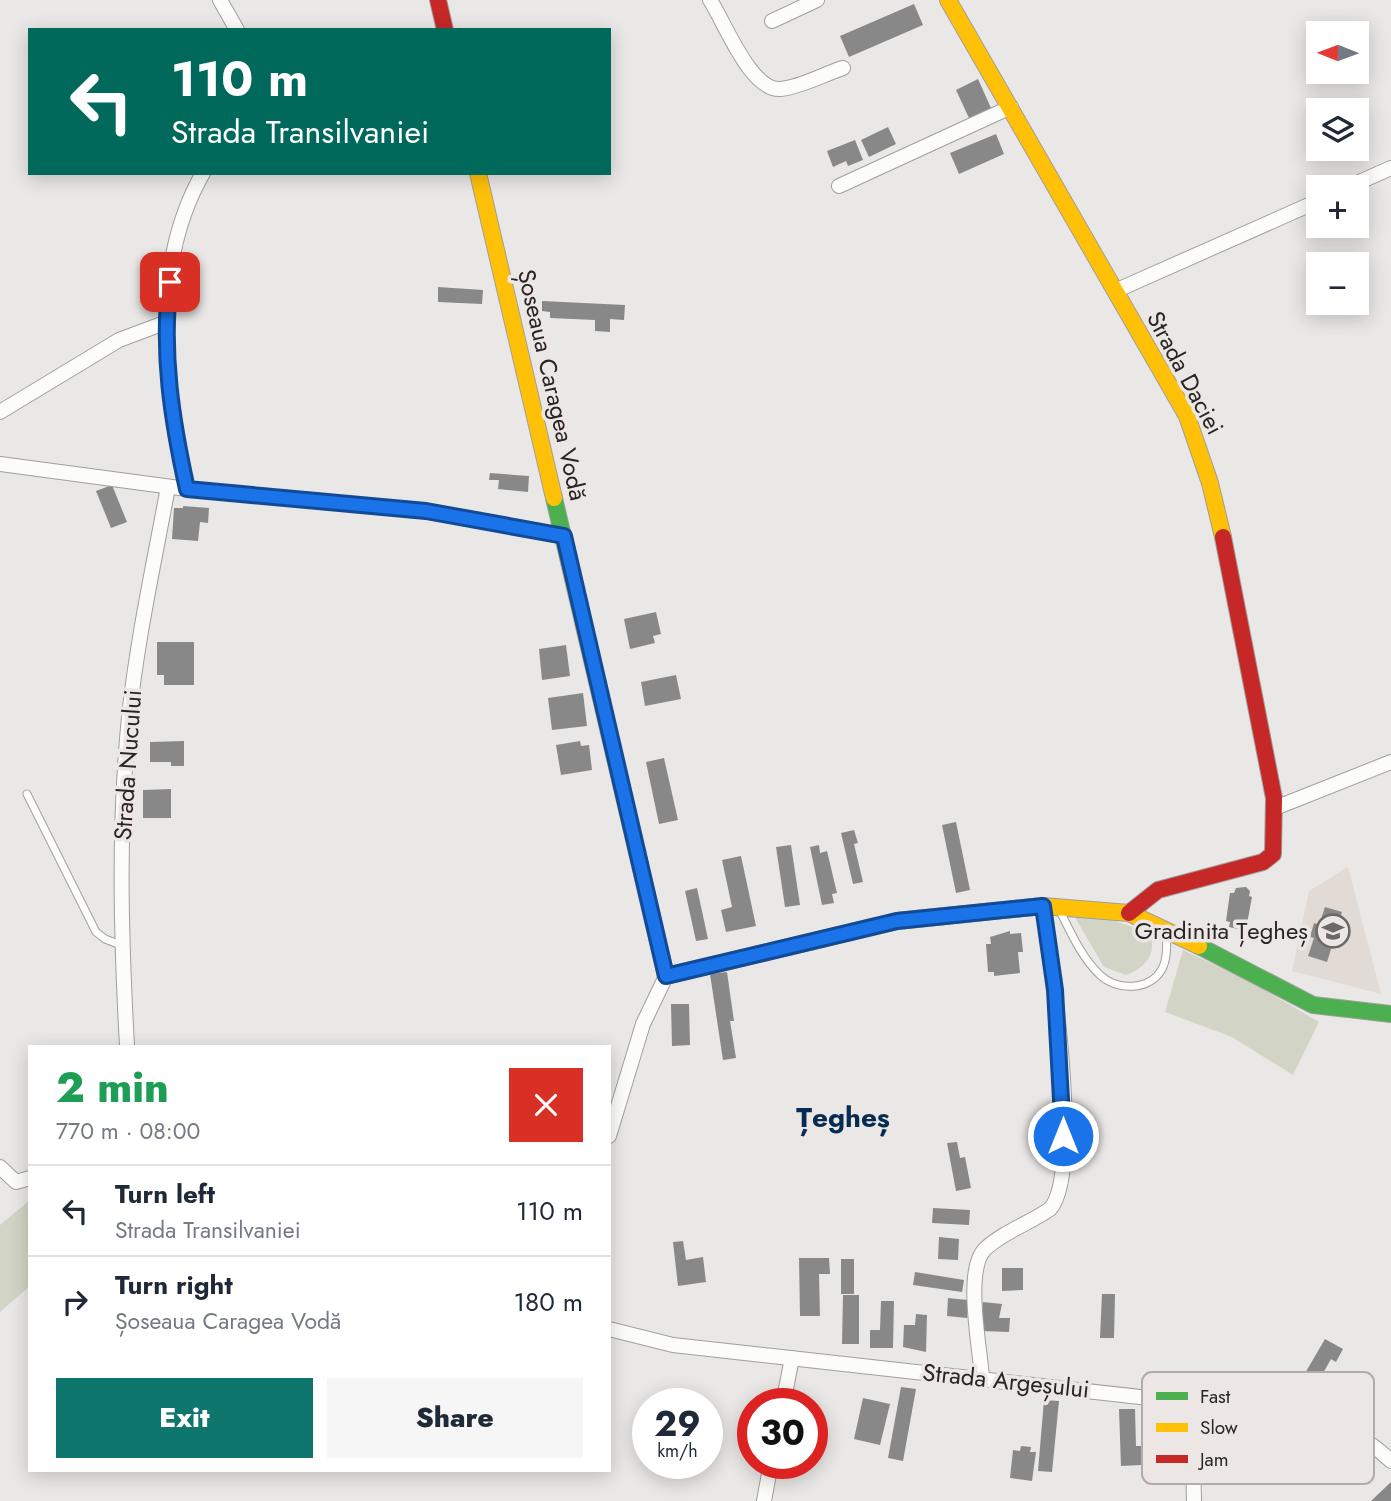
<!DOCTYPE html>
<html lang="en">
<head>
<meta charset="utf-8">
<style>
  :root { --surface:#fff; --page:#f6f6f7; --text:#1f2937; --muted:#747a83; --line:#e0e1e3; --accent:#0f766e }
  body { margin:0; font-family:Jost,sans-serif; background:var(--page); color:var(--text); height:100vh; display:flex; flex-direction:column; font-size:26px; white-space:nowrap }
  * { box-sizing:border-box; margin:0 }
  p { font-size:23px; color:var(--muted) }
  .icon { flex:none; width:38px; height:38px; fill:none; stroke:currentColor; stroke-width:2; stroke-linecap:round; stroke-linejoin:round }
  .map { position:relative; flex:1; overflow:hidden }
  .sheet { position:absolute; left:28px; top:1045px; width:583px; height:427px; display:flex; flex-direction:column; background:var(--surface); border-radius:0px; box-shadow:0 4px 18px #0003 }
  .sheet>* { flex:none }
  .guide { position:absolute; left:28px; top:28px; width:583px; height:147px; border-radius:0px; box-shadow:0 4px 18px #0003; background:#00695c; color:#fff; overflow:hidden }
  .needle { width:46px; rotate:271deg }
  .fabs { position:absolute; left:1306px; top:21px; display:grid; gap:14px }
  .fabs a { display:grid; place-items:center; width:63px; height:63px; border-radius:0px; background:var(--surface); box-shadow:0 4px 18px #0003; font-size:35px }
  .speed { position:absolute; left:632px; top:1388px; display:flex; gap:14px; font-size:35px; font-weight:700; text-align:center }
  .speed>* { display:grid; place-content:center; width:91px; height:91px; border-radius:50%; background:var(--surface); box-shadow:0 4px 18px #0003; line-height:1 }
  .speed small { font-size:18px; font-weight:400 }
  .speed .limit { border:10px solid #d22; background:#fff; color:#111 }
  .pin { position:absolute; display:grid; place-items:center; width:60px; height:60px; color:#fff; margin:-30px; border-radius:14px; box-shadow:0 4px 10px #0006 }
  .me { position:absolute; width:77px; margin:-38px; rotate:0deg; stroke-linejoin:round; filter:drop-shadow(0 0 5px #0008) }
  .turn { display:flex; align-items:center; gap:24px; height:147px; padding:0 28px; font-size:32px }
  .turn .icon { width:91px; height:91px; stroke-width:2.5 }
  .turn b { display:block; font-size:49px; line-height:60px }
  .round { display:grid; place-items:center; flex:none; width:74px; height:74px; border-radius:0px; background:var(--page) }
  .overview { display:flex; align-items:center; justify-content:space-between; height:119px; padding:0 28px }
  h1 { font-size:42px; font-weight:800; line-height:52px; color:#1e9e55 }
  .cta { display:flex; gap:14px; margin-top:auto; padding:14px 28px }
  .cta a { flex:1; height:80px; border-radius:0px; background:var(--accent); color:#fff; font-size:28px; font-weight:800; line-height:80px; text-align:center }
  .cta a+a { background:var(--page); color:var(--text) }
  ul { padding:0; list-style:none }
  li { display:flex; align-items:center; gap:21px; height:91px; padding:0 28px; border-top:2px solid var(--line) }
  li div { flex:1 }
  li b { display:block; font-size:26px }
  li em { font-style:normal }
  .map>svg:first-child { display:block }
</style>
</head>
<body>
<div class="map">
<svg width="1391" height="1501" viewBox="0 0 1391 1501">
  <rect width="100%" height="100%" fill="#eae8e6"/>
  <polygon fill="#e1dad5" points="1348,867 1381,994 1292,971 1309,891"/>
  <g fill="#d2d5c5">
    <path d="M 1073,914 L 1106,918 L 1148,932 C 1160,952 1144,969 1126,975 L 1104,967 Z"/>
    <polygon points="1183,950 1249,981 1319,1022 1293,1075 1232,1037 1165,1012"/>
    <polygon points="30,1200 30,1286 0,1312 0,1225"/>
  </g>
  <g fill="#898888">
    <polygon points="914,4 923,25 849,57 840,36"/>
    <polygon points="978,79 991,108 969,118 956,90"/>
    <polygon points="888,127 896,144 869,157 861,140"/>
    <polygon points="996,134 1004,154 959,174 950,153"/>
    <polygon points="855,140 863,160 848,166 846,161 833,167 827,151"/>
    <polygon points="438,287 483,290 482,304 438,302"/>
    <polygon points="542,301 625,305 624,320 610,319 610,332 595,331 595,320 550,318 550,312 542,311"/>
    <polygon points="490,473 529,476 528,492 498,489 499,480 489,480"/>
    <polygon points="112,485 127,522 111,528 96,491"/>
    <polygon points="183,506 209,508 208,523 200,522 198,541 172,539 174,508 183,508"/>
    <polygon points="656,612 661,634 653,636 655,643 630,649 624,619"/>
    <polygon points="157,642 194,642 194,685 164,685 164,675 157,675"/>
    <polygon points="566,645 570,676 542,680 539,649"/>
    <polygon points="676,675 681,699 645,706 641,682"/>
    <polygon points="583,693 587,726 552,730 548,698"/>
    <polygon points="184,741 184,766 171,766 171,762 150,762 150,742"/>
    <polygon points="580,741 581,746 589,745 592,770 561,775 556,745"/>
    <polygon points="664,758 678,820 659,824 646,762"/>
    <polygon points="171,789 171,818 143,818 143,790"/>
    <polygon points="956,822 970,890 956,893 942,825"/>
    <polygon points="854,830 858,843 854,844 863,882 853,884 841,833"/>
    <polygon points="791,845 800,905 785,907 776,847"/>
    <polygon points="819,845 820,853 827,851 837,893 832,894 834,903 822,905 810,847"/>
    <polygon points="741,856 756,926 726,932 721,910 732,907 722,860"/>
    <polygon points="1246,887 1250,891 1249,896 1252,897 1247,924 1243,923 1242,930 1229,927 1230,922 1226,921 1230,893 1234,893 1236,888"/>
    <polygon points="697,888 708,939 696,941 685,891"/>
    <polygon points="1325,907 1342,912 1335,932 1341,934 1337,946 1332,946 1327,962 1308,956 1314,938 1310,937 1314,923 1319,925"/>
    <polygon points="1010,931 1010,934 1021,933 1023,952 1018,952 1020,973 994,976 994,972 988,972 986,944 991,944 990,937"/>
    <polygon points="727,972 734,1021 730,1021 736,1058 723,1060 710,974"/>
    <polygon points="671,1004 689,1004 690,1045 672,1046"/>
    <polygon points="957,1142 960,1158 965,1157 971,1188 956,1191 947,1143"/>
    <polygon points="933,1208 970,1210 969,1225 932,1223"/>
    <polygon points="939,1237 959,1239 958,1260 938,1259"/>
    <polygon points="683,1241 686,1260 703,1257 706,1282 678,1286 673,1242"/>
    <polygon points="799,1258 829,1258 830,1274 819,1274 820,1316 800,1316"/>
    <rect x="841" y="1259" width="13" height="35"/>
    <polygon points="1002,1268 1023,1268 1023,1290 1002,1291"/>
    <polygon points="915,1272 964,1280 962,1292 913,1285"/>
    <polygon points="1102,1294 1115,1294 1114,1338 1100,1338"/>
    <polygon points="843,1295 859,1295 859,1344 842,1344"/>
    <polygon points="948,1298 968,1300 967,1318 947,1316"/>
    <polygon points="881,1301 894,1301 893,1348 870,1348 870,1330 880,1330"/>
    <polygon points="983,1302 1002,1304 999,1318 1010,1318 1009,1332 981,1331"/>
    <polygon points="916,1314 927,1315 926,1352 903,1347 904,1325 915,1325"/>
    <polygon points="1325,1339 1343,1349 1336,1362 1331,1359 1311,1395 1297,1387"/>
    <polygon points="901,1387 916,1389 903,1461 888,1458"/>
    <polygon points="863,1398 890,1404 880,1445 854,1439"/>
    <polygon points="1044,1400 1059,1401 1052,1472 1038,1471"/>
    <polygon points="1119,1409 1135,1409 1136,1446 1142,1446 1142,1465 1121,1466"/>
    <polygon points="1021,1446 1031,1447 1030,1452 1036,1452 1032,1481 1010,1478 1013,1450 1020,1451"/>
    <polygon points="1391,1482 1391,1501 1371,1501"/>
  </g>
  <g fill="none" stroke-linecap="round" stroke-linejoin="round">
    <defs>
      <g id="lane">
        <polyline points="27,794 96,932 105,939 121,945"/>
        <path d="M 1060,911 C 1071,933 1082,958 1100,975 C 1117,991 1150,991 1162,969 C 1168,958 1167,943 1166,932"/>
      </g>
      <g id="street">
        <polyline points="220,0 237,30"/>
        <path d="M 710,0 C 725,23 751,92 781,89 C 801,87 824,74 843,68"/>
        <polyline points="772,21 817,0"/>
        <polyline points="839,186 1011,107"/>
        <polyline points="1348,187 1391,168"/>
        <polyline points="1115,291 1318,201"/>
        <polyline points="0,412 119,340 167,322"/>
        <polyline points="0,464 187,489 426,511 564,536"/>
        <path d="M 187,489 C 164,388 149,267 203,173"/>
        <polyline points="1275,808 1391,762"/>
        <path d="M 127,1046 C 121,937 118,827 129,717 C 137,640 154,563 168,487"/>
        <polyline points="609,1136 643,1024 666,976"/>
        <polyline points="0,1167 16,1182 30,1178"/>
        <path d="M 609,1329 L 673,1345 L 1293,1414 C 1333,1420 1361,1433 1391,1461"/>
        <path d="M 982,1377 C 980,1348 964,1270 985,1249 C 1003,1232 1030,1223 1050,1209 C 1083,1174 1051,959 1043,906"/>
        <polyline points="1192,1403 1194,1501"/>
        <polyline points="783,1404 792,1358"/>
        <polyline points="764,1501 771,1463"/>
      </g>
      <g id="fast">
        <polyline points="554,498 666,976 860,930"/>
        <polyline points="1199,946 1313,1005 1391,1014"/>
      </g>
      <g id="slow">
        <polyline points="948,0 1187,416 1210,483 1223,537"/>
        <polyline points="478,173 554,498"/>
        <polyline points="860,930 897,921 1043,906 1129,913 1199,946"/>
      </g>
      <g id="jam">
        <polyline points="438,0 445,30"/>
        <polyline points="1129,913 1158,890 1263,862 1273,854 1274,798 1223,537"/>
      </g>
    </defs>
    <use href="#lane" stroke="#a19f9d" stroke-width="9"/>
    <use href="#street" stroke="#a19f9d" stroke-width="16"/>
    <use href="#fast" stroke="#a19f9d" stroke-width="18"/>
    <use href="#slow" stroke="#a19f9d" stroke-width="18"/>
    <use href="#jam" stroke="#a19f9d" stroke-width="18"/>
    <use href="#lane" stroke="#fcfcfb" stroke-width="7"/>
    <use href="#street" stroke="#fcfcfb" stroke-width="14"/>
    <use href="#fast" stroke="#4caf50" stroke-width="16"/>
    <use href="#slow" stroke="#ffc107" stroke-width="16"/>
    <use href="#jam" stroke="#c62828" stroke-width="16"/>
  </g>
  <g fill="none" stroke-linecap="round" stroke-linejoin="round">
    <defs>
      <path id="route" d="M 170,282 C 161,352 172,421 187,489 L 426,511 L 564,536 L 666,976 L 897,921 L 1043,906 L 1055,990 L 1063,1136"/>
    </defs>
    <use href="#route" stroke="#114b97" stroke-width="18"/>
    <use href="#route" stroke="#1a73e8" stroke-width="12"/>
  </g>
  <defs>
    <symbol id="school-ring" viewBox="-11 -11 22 22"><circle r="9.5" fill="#ece7e4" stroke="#6c6a69" stroke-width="1.5"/><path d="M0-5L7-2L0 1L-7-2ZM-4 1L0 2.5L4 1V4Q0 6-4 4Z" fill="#6c6a69"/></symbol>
  </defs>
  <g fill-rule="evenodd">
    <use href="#school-ring" x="1314" y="912" width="38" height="38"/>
  </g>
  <g text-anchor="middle" stroke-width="7" stroke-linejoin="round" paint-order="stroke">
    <g font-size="24" fill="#282625" stroke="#ece7e4">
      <text transform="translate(1185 373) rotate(62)" y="8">Strada Daciei</text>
      <text transform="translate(552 385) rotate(77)" y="8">Șoseaua Caragea Vodă</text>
      <text transform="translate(128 765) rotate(-86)" y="8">Strada Nucului</text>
      <text transform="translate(1006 1381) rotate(6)" y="8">Strada Argeșului</text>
    </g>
    <g font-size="24" fill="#282625" stroke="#ece7e4" text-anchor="end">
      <text x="1308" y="939">Gradinita Țegheș</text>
    </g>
    <g font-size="28" font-weight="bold" fill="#052d53" stroke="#ece7e4">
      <text x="843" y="1127">Țegheș</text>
    </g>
  </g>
  <rect x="1142" y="1372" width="232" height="112" rx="10" fill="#ece7e4" stroke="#b1adab" stroke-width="2"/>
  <rect x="1156" y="1392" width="32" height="8" fill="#4caf50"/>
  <rect x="1156" y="1423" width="32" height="9" fill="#ffc107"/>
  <rect x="1156" y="1455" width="32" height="8" fill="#c62828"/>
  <g font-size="19" fill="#282625">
    <text x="1200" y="1403">Fast</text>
    <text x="1200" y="1434">Slow</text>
    <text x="1200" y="1466">Jam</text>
  </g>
</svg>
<div class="fabs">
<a><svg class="needle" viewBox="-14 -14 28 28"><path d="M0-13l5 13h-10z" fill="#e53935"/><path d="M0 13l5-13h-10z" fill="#747a83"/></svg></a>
<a><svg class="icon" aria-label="layers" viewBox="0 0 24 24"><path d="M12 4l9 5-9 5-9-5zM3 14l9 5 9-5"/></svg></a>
<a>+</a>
<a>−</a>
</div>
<div class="speed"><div>29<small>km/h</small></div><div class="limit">30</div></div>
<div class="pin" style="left:170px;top:282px;background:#d93025"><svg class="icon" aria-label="arrive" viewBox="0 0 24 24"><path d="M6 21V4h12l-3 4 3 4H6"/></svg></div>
<svg class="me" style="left:1063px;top:1136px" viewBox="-20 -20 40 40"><circle r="17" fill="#1a73e8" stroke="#fff" stroke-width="3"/><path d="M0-11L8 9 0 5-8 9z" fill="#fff"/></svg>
<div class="guide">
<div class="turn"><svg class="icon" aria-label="left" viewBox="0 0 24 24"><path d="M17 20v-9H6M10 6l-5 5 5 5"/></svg><div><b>110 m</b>Strada Transilvaniei</div></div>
</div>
<section class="sheet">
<div class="overview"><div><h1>2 min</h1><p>770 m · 08:00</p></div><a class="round" style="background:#d93025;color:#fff"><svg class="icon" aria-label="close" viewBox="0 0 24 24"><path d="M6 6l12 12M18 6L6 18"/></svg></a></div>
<ul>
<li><svg class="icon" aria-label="left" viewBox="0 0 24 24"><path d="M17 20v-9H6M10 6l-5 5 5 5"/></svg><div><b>Turn left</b><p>Strada Transilvaniei</p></div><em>110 m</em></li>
<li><svg class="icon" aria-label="right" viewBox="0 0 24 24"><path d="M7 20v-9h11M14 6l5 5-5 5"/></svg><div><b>Turn right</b><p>Șoseaua Caragea Vodă</p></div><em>180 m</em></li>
</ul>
<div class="cta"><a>Exit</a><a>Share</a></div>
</section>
</div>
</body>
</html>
